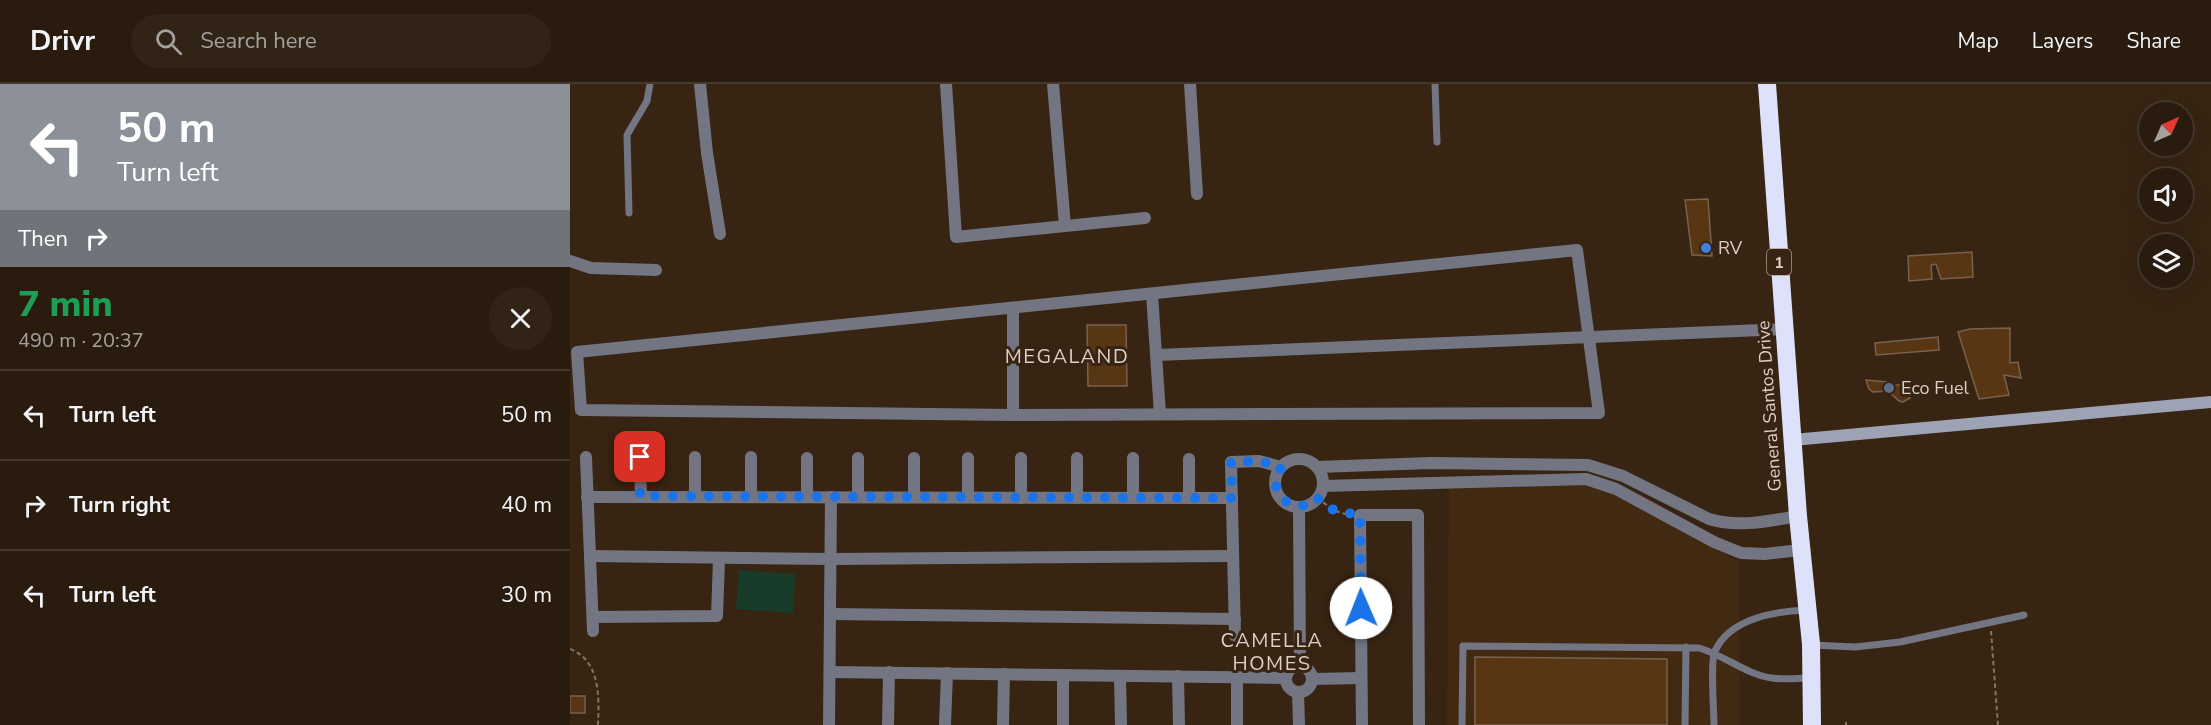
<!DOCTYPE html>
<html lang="en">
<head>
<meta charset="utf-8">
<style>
  :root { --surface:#291b0e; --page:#312417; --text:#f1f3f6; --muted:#a5a19e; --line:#45392e }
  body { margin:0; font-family:"Nunito Sans",sans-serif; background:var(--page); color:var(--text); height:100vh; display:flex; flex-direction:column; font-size:22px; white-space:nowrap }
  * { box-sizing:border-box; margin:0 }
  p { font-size:20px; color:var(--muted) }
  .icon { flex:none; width:33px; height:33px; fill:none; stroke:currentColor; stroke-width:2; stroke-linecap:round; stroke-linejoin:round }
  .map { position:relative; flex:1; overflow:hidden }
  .panel { display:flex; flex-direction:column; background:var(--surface); width:570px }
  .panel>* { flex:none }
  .guide { background:#8c9099; color:#fff; overflow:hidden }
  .needle { width:39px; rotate:45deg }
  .controls { position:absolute; left:1569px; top:18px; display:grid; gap:12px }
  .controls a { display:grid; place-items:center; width:54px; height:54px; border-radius:50%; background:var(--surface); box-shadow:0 6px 24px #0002,0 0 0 2px var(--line); font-size:30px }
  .pin { position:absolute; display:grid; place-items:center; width:51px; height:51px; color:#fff; margin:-26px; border-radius:12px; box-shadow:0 3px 9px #0006 }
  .me { position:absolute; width:66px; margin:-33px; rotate:359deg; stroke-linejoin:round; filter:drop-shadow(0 0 4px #0008) }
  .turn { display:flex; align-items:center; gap:21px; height:126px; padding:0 18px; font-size:27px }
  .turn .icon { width:78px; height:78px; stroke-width:2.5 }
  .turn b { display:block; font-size:42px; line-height:51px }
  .then { display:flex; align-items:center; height:57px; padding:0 18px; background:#0003; gap:12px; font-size:22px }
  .round { display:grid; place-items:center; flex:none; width:63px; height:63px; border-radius:32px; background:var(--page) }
  .headline { display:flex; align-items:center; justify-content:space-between; height:102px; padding:0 18px }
  h1 { font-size:36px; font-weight:800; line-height:45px; color:#1e9e55 }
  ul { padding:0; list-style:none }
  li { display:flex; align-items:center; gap:18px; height:90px; padding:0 18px; border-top:2px solid var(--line) }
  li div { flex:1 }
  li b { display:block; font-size:22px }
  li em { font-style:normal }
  header { display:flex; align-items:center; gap:36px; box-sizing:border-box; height:84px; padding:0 30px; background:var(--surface); border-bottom:2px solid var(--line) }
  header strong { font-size:28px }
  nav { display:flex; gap:33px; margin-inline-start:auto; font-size:21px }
  .search { width:420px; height:54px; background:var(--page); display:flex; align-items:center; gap:15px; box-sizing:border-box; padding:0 21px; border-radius:33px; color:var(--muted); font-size:22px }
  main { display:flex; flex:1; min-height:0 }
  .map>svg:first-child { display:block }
</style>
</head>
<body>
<header>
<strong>Drivr</strong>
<div class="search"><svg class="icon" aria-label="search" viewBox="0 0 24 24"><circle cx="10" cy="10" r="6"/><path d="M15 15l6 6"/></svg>Search here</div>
<nav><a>Map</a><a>Layers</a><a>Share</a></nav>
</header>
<main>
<section class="panel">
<div class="guide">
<div class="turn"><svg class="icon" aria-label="left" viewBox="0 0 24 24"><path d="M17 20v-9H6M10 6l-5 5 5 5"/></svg><div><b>50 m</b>Turn left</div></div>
<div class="then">Then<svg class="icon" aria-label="right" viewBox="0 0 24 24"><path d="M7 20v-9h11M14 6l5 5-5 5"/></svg></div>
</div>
<div class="headline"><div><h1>7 min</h1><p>490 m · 20:37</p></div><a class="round"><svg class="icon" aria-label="close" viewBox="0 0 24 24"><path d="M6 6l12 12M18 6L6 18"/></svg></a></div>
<ul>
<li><svg class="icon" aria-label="left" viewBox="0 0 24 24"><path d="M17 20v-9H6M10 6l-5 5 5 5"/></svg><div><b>Turn left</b></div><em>50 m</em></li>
<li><svg class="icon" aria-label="right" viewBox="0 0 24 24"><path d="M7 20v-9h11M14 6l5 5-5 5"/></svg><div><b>Turn right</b></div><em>40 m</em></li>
<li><svg class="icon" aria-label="left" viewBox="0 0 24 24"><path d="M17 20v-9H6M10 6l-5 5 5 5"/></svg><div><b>Turn left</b></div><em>30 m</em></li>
</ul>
</section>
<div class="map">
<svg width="1641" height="641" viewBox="0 0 1641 641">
  <rect width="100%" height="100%" fill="#372413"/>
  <polygon fill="#422a12" points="1009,398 1046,411 1169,478 1170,641 877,641 879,402"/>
  <polygon fill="#173c29" points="169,486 225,490 223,529 166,525"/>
  <g fill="#593613" stroke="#78624f" stroke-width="1.5">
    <polygon points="1138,115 1142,172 1122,171 1115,116"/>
    <polygon points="1402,168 1403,193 1371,195 1366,180 1361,181 1362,195 1339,197 1338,172"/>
    <polygon points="517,241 556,241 557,302 518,302"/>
    <polygon points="1440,244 1440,279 1448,278 1451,294 1434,291 1439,311 1409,315 1388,248 1400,245"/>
    <polygon points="1368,253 1369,266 1306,271 1305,259"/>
    <polygon points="1296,296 1318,298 1320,302 1336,300 1342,308 1340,314 1333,318 1329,317 1318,307 1303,308 1299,305"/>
    <polygon points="905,573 1097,575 1097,641 905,641"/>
    <rect x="0" y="612" width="15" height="17"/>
  </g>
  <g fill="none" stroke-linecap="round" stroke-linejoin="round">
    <g stroke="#847466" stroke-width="2" stroke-dasharray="4.5 3" stroke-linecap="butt">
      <polyline points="747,414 765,427 779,431"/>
      <polyline points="1421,547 1428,641"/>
      <path d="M 0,565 C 31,577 29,614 28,641"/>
      <polyline points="1276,638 1276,641"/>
    </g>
    <g stroke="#737682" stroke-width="7">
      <polyline points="865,0 867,58"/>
      <polyline points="59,129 57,51 77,17 80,0"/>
      <polyline points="1243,561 1285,563 1330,558 1454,531"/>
      <path d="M 892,641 L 893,562 L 1129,564 C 1154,571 1177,591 1202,594 C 1215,596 1228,594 1240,594"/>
      <polyline points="1115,641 1116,563"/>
      <path d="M 1144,641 C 1144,627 1140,577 1145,567 C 1160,534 1206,527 1237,526"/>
    </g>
    <g stroke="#737682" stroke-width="12">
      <polyline points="130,0 137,69 150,150"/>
      <polyline points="376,0 386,153 575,134"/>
      <polyline points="483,0 495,142"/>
      <polyline points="620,0 627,110"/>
      <polygon points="1007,166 1029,329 443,331 11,326 7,268"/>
      <polyline points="0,177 21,184 86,186"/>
      <polyline points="582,210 590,330"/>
      <polyline points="443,224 443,331"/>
      <polyline points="587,271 1214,245"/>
      <polyline points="16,373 23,547"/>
      <polyline points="70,373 71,413"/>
      <polyline points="125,373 125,413"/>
      <polyline points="181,373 181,413"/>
      <polyline points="237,374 237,413"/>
      <polyline points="288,374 288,413"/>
      <polyline points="344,374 344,413"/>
      <polyline points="398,374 398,413"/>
      <polyline points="451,374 451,414"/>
      <polyline points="507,374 507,414"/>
      <polyline points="563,374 563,414"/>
      <polyline points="619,375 619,414"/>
      <circle cx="729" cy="399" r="24"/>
      <path d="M 747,383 L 861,379 L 1018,381 L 1053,392 L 1139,435 C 1169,444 1198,437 1228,432"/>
      <polyline points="753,402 1016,395 1046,405 1144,458 1171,469 1195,470 1231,466"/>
      <polyline points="17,413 662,414"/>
      <polyline points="729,423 730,582"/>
      <polyline points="20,472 261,475 663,472"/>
      <polyline points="260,530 665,535"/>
      <polyline points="23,533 147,532 149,475"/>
      <polyline points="665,552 661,378 689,377 711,383"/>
      <circle cx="729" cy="595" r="13"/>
      <polyline points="260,588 716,594"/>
      <polyline points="550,592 551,641"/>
      <polyline points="608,592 609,641"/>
      <polyline points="667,593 667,641"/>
      <polyline points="742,595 791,594"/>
      <polyline points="728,608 729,641"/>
      <polyline points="259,641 261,413"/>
      <polyline points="318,641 319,588"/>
      <polyline points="375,641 377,589"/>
      <polyline points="433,641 434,590"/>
      <polyline points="493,641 493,591"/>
      <polyline points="792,641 790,431 848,431 849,641"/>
    </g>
    <polyline stroke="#9da2b4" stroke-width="12" points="1223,356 1641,318"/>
    <polyline stroke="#dde2fa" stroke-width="18" points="1197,0 1228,432 1241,560 1242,641"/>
  </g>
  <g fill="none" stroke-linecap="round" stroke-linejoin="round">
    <polyline stroke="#1a73e8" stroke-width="10" stroke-dasharray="0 18" points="70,373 70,412 662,414 661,378 689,377 711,383 706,402 717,419 736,422 747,414 765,427 790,431 791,524"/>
  </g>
  <circle fill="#3f7fe0" stroke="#372413" stroke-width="2" cx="1136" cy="164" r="6"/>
  <circle fill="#5c6f8a" stroke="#372413" stroke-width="2" cx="1319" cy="304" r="6"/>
  <g text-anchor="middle" stroke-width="6" stroke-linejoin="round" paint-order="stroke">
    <rect fill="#372413" stroke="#aa9c90" stroke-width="1.5" x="1197" y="165" width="24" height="26" rx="4.5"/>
    <g font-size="16" font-weight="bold" fill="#dccfc5">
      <text x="1209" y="184">1</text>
    </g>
    <g font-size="18" fill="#dccfc5" stroke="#372413" text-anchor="start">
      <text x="1148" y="170">RV</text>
      <text x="1331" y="310">Eco Fuel</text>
    </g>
    <g font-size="18" fill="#dccfc5" stroke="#372413">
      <text transform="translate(1199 322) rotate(-94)" y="6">General Santos Drive</text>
    </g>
    <g font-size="20" letter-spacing="1.5" fill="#dccfc5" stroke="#372413">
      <text x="497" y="279">MEGALAND</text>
      <text x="702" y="563">CAMELLA<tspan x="702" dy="23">HOMES</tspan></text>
    </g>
  </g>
</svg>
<div class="controls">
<a><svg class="needle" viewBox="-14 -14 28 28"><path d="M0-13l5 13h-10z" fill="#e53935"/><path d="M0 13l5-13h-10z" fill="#a5a19e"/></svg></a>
<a><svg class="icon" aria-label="sound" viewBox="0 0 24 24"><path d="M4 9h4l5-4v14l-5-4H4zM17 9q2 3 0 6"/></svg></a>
<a><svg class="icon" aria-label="layers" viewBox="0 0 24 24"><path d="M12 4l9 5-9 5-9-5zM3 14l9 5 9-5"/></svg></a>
</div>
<div class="pin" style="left:70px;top:373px;background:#d93025"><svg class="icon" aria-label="arrive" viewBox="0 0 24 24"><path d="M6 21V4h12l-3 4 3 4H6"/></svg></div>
<svg class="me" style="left:791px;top:524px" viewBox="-20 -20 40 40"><circle r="19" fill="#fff"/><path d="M0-13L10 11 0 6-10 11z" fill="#1a73e8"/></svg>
</div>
</main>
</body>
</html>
